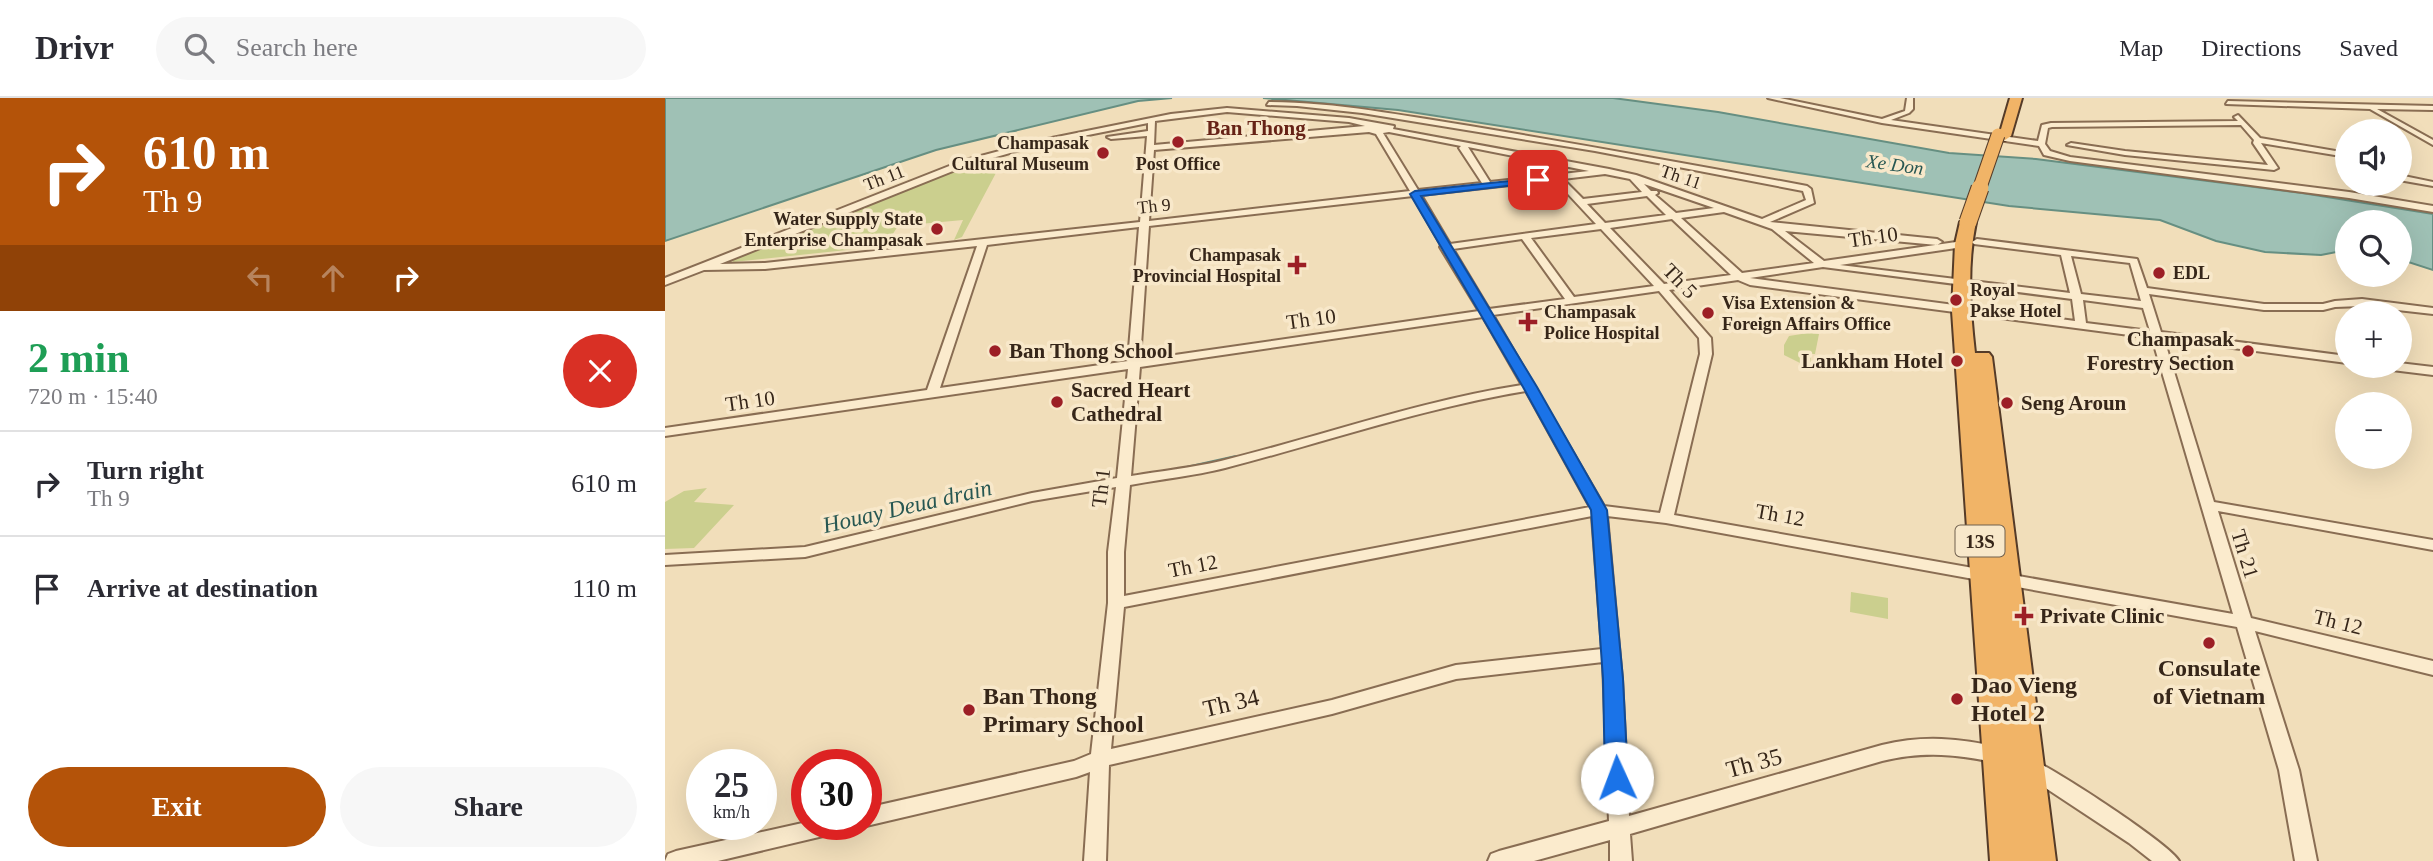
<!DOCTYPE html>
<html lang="en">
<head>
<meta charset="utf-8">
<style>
  :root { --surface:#fff; --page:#f7f7f7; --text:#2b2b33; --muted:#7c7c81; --line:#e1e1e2; --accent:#b45309 }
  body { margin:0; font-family:Georgia,serif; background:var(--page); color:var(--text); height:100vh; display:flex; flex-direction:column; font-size:26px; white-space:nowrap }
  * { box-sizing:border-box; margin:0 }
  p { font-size:23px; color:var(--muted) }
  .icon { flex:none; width:38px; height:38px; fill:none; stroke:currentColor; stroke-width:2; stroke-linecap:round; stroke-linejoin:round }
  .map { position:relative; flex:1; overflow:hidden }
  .sheet { display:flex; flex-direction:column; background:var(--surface); width:665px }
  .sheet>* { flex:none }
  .top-card { background:#b45309; color:#fff; overflow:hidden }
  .buttons { position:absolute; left:1670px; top:21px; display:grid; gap:14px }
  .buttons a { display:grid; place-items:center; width:77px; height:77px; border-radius:50%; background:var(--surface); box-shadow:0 7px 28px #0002; font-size:35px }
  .speed { position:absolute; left:21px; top:651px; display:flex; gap:14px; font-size:35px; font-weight:700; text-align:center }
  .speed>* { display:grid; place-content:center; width:91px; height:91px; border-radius:50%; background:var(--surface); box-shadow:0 7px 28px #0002; line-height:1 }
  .speed small { font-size:18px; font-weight:400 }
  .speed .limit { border:10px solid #d22; background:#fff; color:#111 }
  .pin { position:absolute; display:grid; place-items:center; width:60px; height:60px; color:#fff; margin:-30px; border-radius:14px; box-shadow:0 4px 10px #0006 }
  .me { position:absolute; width:77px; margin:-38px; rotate:358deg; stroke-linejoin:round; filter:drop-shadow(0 0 5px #0008) }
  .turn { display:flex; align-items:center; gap:24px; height:147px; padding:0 28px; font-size:32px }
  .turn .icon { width:91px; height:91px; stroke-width:2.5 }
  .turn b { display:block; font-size:49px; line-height:60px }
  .lanes { display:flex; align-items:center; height:66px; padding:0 28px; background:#0003; justify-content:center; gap:35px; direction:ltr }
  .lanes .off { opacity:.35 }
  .round { display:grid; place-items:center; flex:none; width:74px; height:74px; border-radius:37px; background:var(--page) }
  .summary { display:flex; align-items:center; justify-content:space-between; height:119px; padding:0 28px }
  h1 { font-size:42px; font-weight:700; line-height:52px; color:#1e9e55 }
  .action { display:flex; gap:14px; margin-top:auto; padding:14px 28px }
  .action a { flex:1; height:80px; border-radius:42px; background:var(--accent); color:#fff; font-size:28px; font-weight:700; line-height:80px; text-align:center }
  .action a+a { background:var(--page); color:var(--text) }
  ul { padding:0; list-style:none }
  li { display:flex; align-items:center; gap:21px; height:105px; padding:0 28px; border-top:2px solid var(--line) }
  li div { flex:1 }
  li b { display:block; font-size:26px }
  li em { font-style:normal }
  header { display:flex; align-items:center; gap:42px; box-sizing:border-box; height:98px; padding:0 35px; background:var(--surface); border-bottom:2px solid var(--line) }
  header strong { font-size:33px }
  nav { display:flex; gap:38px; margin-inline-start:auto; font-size:24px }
  .search { width:490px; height:63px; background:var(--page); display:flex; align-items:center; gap:18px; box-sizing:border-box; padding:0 24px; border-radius:38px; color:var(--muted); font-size:26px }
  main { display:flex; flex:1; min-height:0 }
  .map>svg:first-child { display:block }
</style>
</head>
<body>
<header>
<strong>Drivr</strong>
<div class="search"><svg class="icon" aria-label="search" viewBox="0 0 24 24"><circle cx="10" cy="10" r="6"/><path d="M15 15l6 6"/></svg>Search here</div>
<nav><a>Map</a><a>Directions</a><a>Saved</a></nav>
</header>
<main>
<section class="sheet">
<div class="top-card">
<div class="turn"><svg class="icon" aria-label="right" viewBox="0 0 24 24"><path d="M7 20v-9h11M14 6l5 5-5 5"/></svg><div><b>610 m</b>Th 9</div></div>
<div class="lanes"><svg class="icon off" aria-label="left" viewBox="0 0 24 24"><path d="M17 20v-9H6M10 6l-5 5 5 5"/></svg><svg class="icon off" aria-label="ahead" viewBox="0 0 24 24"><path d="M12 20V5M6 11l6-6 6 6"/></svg><svg class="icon" aria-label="right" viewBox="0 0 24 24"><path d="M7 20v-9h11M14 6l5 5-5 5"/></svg></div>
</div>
<div class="summary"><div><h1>2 min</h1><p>720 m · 15:40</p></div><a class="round" style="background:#d93025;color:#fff"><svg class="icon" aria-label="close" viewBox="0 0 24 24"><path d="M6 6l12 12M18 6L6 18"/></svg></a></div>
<ul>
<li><svg class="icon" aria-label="right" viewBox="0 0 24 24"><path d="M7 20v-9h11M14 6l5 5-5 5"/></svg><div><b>Turn right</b><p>Th 9</p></div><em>610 m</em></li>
<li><svg class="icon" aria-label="arrive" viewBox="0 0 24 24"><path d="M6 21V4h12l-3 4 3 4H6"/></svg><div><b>Arrive at destination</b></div><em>110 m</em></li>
</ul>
<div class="action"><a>Exit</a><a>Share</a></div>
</section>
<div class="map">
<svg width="1768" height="763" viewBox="0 0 1768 763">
  <rect width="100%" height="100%" fill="#f1deba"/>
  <g fill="#cbcf8e">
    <polygon points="318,61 321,62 316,72 332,73 297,139 289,142 298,122 233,128 220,148 68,164 67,162 77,156"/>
    <polygon points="1143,235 1154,236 1150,256 1146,256 1145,270 1119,257 1119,247 1124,238"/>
    <polygon points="42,390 29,404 69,407 29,450 0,451 0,404 19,393"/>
    <polygon points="1186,494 1223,500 1223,521 1185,514"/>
  </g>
  <g fill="#9fc1b5" stroke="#668f82" stroke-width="2">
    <polygon points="0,0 507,0 473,3 271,52 0,143"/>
    <polygon points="598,0 948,0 1053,14 1284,55 1371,61 1637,95 1768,116 1768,172 1734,161 1734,124 1682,124 1682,152 1656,157 1600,154 1551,143 1495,122 1344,108 733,12"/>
  </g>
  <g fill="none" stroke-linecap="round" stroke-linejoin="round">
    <g stroke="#668f82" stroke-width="2.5">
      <polyline points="787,301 848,289"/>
      <polyline points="712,320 738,313"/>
    </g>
    <polyline stroke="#668f82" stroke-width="3.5" points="516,371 570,359"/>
    <defs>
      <g id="minor">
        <polygon points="1103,0 1115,0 1217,21 1240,13 1242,0 1248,0 1248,11 1244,15 1226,22 1373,43 1377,27 1386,25 1573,23 1569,19 1573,17 1595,40 1682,55 1682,59 1596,45 1613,70 1609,72 1460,57 1402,47 1406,45 1460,53 1603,67 1588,45 1589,42 1576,27 1387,29 1383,30 1380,46 1385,53 1405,59 1684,94 1768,108 1768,114 1684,100 1405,63 1379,57 1374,48 1217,25"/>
        <polygon points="1563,3 1768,8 1768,12 1712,11 1768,42 1768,47 1705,11 1561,6"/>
        <path d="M 604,4 C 671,4 739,18 805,28 C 918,47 1030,67 1142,88 L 1146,91 L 1149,105 L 1105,124 L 1272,141 L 1277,144 L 1272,147 L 1120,133 L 1159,163 L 1298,143 L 1303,146 L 1298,149 L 1175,167 L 1405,195 L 1396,157 L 1309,146 L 1307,144 L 1312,141 L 1472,161 L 1482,190 L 1599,206 L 1658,206 L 1670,203 L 1697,201 L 1768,210 L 1768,216 L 1697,208 L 1670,209 L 1658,212 L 1599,212 L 1484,196 L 1496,234 L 1682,258 L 1682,265 L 1499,241 L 1549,404 L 1768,442 L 1768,452 L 1553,413 L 1586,520 L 1768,563 L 1768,577 L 1590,533 L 1634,672 L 1652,763 L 1630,763 L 1614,672 L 1572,529 L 1001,425 L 942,418 L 957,581 L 964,718 L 1217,647 C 1258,637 1295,640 1336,650 L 1343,652 L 1346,658 L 1343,664 L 1336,666 C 1294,656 1259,653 1217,663 L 965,736 L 967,763 L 945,763 L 945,742 L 869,763 L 823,763 L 826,756 L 834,753 L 944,723 L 938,564 L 791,581 L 667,616 L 444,667 L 441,763 L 419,763 L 425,674 L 411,679 L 201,728 L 196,726 L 201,726 L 201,710 L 409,663 L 426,656 L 443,505 L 443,454 L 451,389 L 367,403 L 140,459 L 0,467 L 0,457 L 140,449 L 367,395 L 452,380 L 463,271 L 0,338 L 0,330 L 262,292 L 312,148 L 100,171 L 39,172 L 0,187 L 0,180 L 297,63 L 372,43 L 506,16 L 562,10 L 684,20 L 729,28 L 728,31 L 944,71 L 971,77 L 1097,121 L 1141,102 L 1138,93 L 930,53 L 697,15 L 632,8 L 602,7 ZM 562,14 L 684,24 L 700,28 L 489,47 L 490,23 ZM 483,25 L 483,33 L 442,39 L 446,41 L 482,38 L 475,124 L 100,165 L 55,166 L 303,67 L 373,47 ZM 704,34 L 711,36 L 745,93 L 484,123 L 489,52 ZM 724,34 L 796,48 L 794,50 L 817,85 L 753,92 L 718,35 ZM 803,49 L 924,73 L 825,84 ZM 940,76 L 965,81 L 977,94 L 918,101 L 898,81 ZM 890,82 L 931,126 L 785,146 L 756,97 ZM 979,86 L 1049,110 L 1011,115 L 990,97 L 993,95 L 992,93 L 986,93 ZM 748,98 L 776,147 L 775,149 L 814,213 L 475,262 L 484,128 ZM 982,98 L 1001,117 L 940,125 L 922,106 ZM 1059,114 L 1107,131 L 1149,165 L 1077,175 L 1016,120 ZM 1007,121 L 1066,177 L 999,186 L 945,130 ZM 474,129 L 463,263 L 275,290 L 322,147 ZM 936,131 L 989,188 L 909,199 L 866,140 ZM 857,141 L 900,201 L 824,211 L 788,151 ZM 1406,158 L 1465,165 L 1476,203 L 1416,196 ZM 1158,169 L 1407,201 L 1410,223 L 1085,180 ZM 1073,182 L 1085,187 L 1487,240 L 1568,516 L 1009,417 L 1047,256 L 1046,240 L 1004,192 ZM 994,193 L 1034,240 L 1035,256 L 995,415 L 939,408 L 828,217 ZM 1418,202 L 1478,210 L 1485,233 L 1421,225 ZM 818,219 L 857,287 C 754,303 657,338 556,363 C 526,370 496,373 466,378 L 475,269 ZM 861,293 L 925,409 L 459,498 L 459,454 L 465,387 C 496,381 529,378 560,370 C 661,344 758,310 861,293 ZM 927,418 L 937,551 L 791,567 L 667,602 L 446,651 L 459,509 Z"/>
        <polygon points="1734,77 1768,84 1768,88 1734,82"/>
        <polygon points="1734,265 1768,269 1768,277 1727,272 1721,268 1734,268"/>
        <path d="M 1365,661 C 1386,668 1506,747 1514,763 L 1487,763 L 1464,745 L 1358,675 L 1355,669 L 1358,663 Z"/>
        <polygon points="142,724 142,726 181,726 178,732 171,735 53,763 0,763 3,756 11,753"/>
      </g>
      <g id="trunk">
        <polygon points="1345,0 1357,0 1346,38 1340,42 1334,38"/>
        <path d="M 1303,119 L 1311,124 C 1302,167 1305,211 1310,255 L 1324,255 L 1327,259 L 1391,763 L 1325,763 L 1287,213 L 1290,146 L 1295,124 Z"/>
      </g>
    </defs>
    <use href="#minor" stroke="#896d53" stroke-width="4"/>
    <use href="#trunk" stroke="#553b28" stroke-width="4"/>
    <use href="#minor" fill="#fbebcd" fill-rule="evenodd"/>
    <use href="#trunk" fill="#f1b467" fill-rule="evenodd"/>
    <defs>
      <polyline id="trunk-bridge-far1" points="1314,92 1333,37"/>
      <polyline id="trunk-bridge" points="1303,124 1315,90"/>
    </defs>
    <use href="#trunk-bridge-far1" stroke="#553b28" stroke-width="15" stroke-linecap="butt"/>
    <use href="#trunk-bridge" stroke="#553b28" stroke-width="19" stroke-linecap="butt"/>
    <use href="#trunk-bridge-far1" stroke="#f1b467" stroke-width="13"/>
    <use href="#trunk-bridge" stroke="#f1b467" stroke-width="17"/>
  </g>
  <polygon fill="#1a73e8" stroke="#114b97" stroke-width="2" points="873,80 878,82 877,84 756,98 872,289 942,412 958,581 963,680 960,686 952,689 944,686 940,680 938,581 926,412 858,289 745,96 750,93"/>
  <g fill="#9c1f26" stroke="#f8e8ca" stroke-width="2.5">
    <circle cx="513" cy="44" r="7"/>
    <circle cx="438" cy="55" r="7"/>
    <circle cx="272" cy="131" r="7"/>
    <path d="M628.5 156.5h7v7h7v7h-7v7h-7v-7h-7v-7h7z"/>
    <circle cx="1494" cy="175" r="7"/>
    <circle cx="1291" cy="202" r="7"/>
    <circle cx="1043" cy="215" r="7"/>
    <path d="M859.5 213.5h7v7h7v7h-7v7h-7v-7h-7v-7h7z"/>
    <circle cx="330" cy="253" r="7"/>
    <circle cx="1583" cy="253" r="7"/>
    <circle cx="1292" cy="263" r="7"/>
    <circle cx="392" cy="304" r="7"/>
    <circle cx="1342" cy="305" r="7"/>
    <path d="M1355.5 507.5h7v7h7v7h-7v7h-7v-7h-7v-7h7z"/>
    <circle cx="1544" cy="545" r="7"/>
    <circle cx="1292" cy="601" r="7"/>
    <circle cx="304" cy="612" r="7"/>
  </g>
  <g text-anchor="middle" stroke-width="7" stroke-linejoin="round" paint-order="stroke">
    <g font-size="18" font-weight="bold" fill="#362619" stroke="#f8e8ca" text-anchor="start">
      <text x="424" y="51" text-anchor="end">Champasak<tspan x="424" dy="21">Cultural Museum</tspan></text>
      <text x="513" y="72" text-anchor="middle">Post Office</text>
      <text x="258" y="127" text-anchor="end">Water Supply State<tspan x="258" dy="21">Enterprise Champasak</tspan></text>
      <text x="616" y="163" text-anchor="end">Champasak<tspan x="616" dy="21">Provincial Hospital</tspan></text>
      <text x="1508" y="181">EDL</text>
      <text x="1305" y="198">Royal<tspan x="1305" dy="21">Pakse Hotel</tspan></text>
      <text x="1057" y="211">Visa Extension &amp;<tspan x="1057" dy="21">Foreign Affairs Office</tspan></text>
      <text x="879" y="220">Champasak<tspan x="879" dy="21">Police Hospital</tspan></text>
    </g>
    <g font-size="18" fill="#362619" stroke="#f8e8ca">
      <text transform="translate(1016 79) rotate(19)" y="6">Th 11</text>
      <text transform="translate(219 80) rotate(-21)" y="6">Th 11</text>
      <text transform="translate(489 108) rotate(-6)" y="6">Th 9</text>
    </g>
    <g font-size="19" font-style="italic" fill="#275752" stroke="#f8e8ca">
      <text transform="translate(1230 66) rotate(8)" y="7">Xe Don</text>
    </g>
    <rect fill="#f8e8ca" stroke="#70604e" stroke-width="2" x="1290.5" y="427.5" width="49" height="31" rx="5"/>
    <g font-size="19" font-weight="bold" fill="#362619">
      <text x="1315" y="450">13S</text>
    </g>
    <g font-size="21" font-weight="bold" fill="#662216" stroke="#f8e8ca">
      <text x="591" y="37">Ban Thong</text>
    </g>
    <g font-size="21" fill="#362619" stroke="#f8e8ca">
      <text transform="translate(1208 139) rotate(-8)" y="7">Th 10</text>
      <text transform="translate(1015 183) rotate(46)" y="7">Th 5</text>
      <text transform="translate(646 221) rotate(-8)" y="7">Th 10</text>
      <text transform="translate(85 303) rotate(-8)" y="7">Th 10</text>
      <text transform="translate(436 390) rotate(-83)" y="7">Th 1</text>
      <text transform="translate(1115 417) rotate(10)" y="7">Th 12</text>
      <text transform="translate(1580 456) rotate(73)" y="7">Th 21</text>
      <text transform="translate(528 468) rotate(-11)" y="7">Th 12</text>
      <text transform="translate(1673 524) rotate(14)" y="7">Th 12</text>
    </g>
    <g font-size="21" font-weight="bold" fill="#362619" stroke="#f8e8ca" text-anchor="start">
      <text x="1569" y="248" text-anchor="end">Champasak<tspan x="1569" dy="24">Forestry Section</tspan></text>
      <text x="344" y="260">Ban Thong School</text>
      <text x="1278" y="270" text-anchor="end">Lankham Hotel</text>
      <text x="406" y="299">Sacred Heart<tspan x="406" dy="24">Cathedral</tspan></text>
      <text x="1356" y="312">Seng Aroun</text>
      <text x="1375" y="525">Private Clinic</text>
    </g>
    <g font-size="23" font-style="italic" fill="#275752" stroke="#f8e8ca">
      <text transform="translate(242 408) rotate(-13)" y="8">Houay Deua drain</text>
    </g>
    <g font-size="24" font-weight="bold" fill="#362619" stroke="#f8e8ca" text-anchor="start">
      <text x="1544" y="578" text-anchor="middle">Consulate<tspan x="1544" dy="28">of Vietnam</tspan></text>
      <text x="1306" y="595">Dao Vieng<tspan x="1306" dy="28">Hotel 2</tspan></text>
      <text x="318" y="606">Ban Thong<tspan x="318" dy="28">Primary School</tspan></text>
    </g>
    <g font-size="24" fill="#362619" stroke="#f8e8ca">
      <text transform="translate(566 605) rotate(-13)" y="8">Th 34</text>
      <text transform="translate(1089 665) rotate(-15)" y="8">Th 35</text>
    </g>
  </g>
</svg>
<div class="buttons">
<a><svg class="icon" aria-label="sound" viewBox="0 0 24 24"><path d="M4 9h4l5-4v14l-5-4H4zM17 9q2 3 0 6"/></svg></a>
<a><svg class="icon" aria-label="search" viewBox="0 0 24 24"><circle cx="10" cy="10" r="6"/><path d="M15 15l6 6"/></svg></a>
<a>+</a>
<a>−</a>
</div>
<div class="speed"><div>25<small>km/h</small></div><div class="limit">30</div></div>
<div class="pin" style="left:873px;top:82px;background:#d93025"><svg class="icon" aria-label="arrive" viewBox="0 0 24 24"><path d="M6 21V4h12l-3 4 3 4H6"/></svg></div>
<svg class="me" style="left:952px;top:680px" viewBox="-20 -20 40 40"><circle r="19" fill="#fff"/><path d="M0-13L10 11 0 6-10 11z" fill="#1a73e8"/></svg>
</div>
</main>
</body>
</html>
